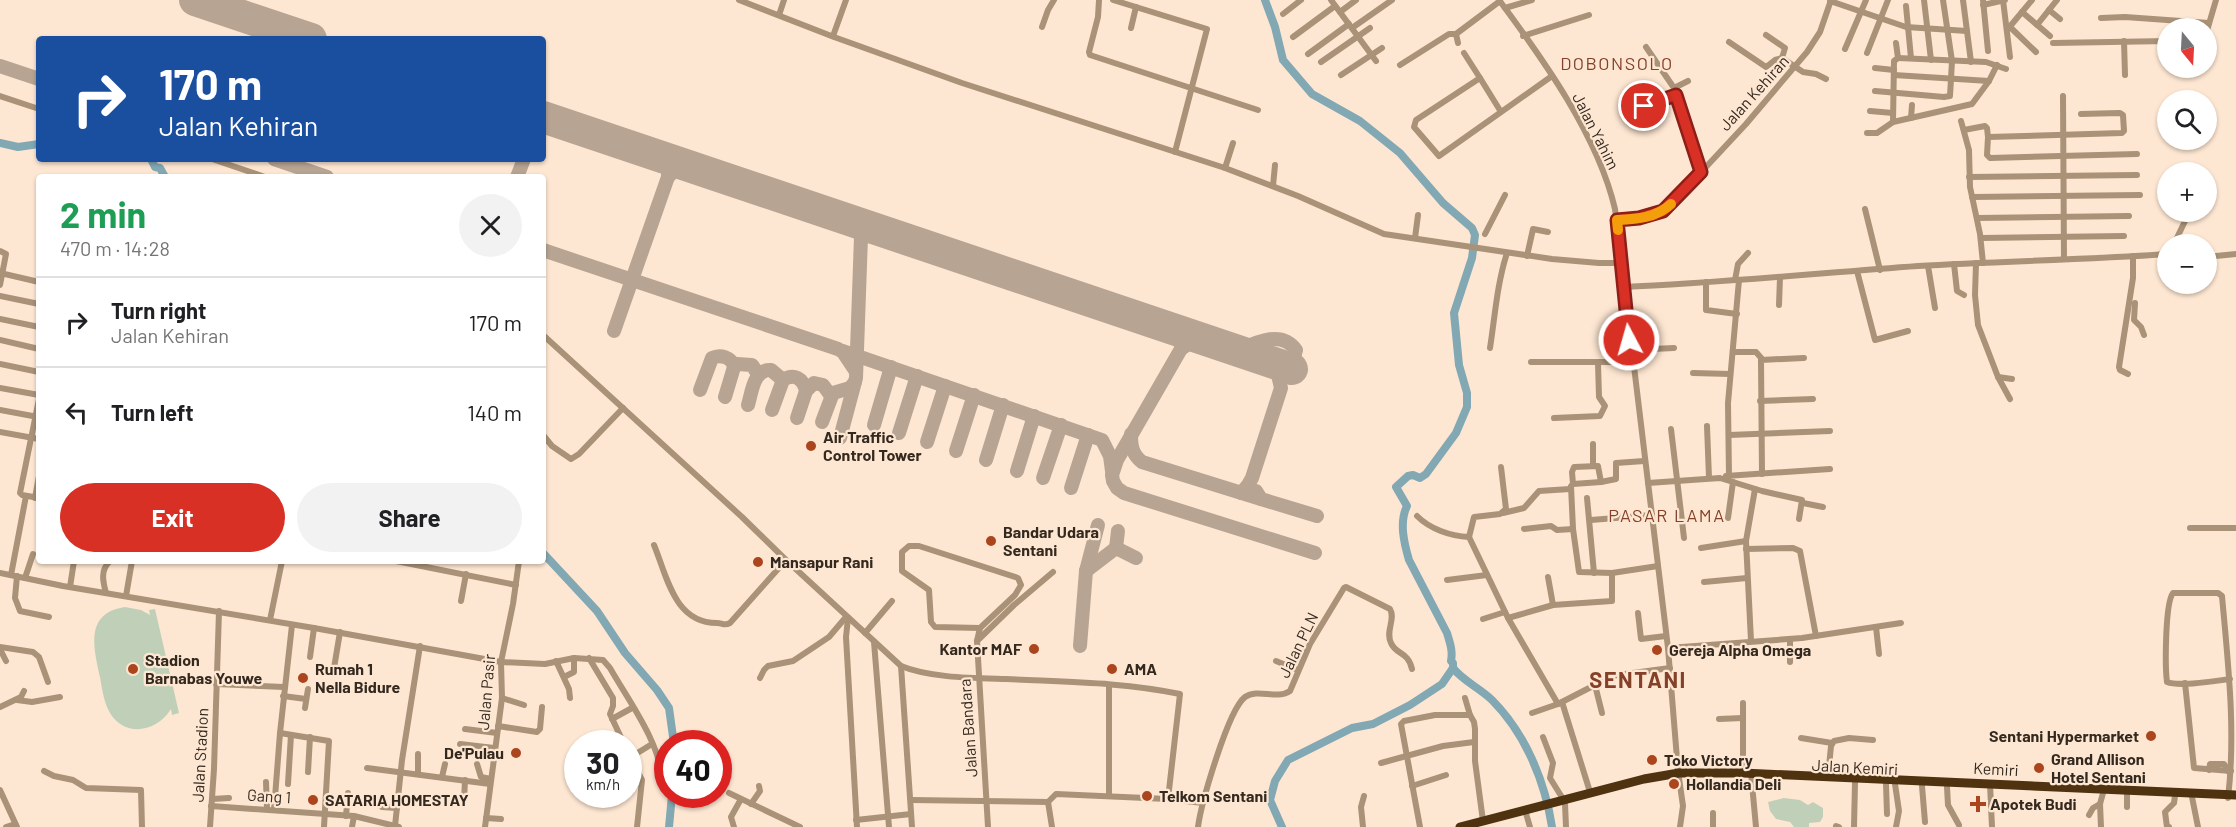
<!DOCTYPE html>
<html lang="en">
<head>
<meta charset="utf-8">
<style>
  :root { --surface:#fff; --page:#f2f2f2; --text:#202124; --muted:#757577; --line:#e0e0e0; --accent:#d93025 }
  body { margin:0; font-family:Barlow,sans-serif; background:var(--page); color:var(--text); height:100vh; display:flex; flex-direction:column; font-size:22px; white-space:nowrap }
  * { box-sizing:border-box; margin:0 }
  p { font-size:20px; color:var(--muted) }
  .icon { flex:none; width:33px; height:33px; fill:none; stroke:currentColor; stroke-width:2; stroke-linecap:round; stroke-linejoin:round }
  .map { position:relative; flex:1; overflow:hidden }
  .drawer { position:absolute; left:36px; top:174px; width:510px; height:390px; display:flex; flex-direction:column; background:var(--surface); border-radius:6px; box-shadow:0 2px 4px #0004 }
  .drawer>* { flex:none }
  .banner { position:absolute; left:36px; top:36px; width:510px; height:126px; border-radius:6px; box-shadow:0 2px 4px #0004; background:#1a4fa0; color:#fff; overflow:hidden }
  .needle { width:39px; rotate:162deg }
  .controls { position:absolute; left:2157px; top:18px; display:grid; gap:12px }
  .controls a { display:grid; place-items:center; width:60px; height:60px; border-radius:50%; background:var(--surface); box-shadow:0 2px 4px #0004; font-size:30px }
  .speed { position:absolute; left:564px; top:730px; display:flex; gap:12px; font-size:30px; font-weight:700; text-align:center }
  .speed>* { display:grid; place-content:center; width:78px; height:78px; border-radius:50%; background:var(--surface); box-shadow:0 2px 4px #0004; line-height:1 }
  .speed small { font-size:15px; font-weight:400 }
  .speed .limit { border:9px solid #d22; background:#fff; color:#111 }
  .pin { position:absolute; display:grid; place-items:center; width:51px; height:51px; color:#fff; margin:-26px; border:3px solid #fff; border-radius:50%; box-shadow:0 2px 6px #0007 }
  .me { position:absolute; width:66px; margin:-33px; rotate:354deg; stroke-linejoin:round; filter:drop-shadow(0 0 4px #0008) }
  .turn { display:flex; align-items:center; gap:21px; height:126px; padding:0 24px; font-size:27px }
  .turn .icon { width:78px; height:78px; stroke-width:2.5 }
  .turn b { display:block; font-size:42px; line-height:51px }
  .round { display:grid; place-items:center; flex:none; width:63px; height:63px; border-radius:32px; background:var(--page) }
  .overview { display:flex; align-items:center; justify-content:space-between; height:102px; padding:0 24px }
  h1 { font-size:36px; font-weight:700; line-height:45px; color:#1e9e55 }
  .action { display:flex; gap:12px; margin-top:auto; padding:12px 24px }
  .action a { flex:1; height:69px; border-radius:36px; background:var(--accent); color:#fff; font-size:24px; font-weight:700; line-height:69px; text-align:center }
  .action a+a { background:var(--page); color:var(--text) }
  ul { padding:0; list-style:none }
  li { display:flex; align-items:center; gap:18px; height:90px; padding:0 24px; border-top:2px solid var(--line) }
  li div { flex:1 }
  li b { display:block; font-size:22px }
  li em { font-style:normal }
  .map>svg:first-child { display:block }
</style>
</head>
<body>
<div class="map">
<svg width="2236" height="827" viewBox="0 0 2236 827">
  <rect width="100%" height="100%" fill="#fee7d2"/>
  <g fill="#c0d0b8">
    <path d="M 125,607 L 141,610 L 150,615 L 149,610 L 155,609 L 179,713 L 172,715 L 171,709 C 157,732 125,738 110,713 C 104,703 102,689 100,677 C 94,648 84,613 125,607 Z"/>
    <polygon points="1784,798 1800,800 1808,805 1813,802 1823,808 1823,817 1820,822 1809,823 1809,827 1794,827 1790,822 1776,819 1770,811 1768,802"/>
  </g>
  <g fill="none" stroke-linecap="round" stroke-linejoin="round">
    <g stroke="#82a8b4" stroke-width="8">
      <path d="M 1265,0 L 1275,27 L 1283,60 L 1312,94 L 1360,121 L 1400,153 L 1443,203 L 1472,228 L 1475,235 L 1472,258 L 1454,313 L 1459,365 L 1467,393 L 1467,407 L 1456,433 L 1426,474 L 1420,478 L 1413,475 L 1408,476 L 1396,487 L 1407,506 C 1399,522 1404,543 1409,560 L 1447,633 C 1450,643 1453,651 1451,661 L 1453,663 L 1453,668 L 1442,684 L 1410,705 L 1373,724 L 1352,728 L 1288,760 L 1275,781 L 1270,800 L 1282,827"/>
      <polyline points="0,143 18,147 39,144"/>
      <polyline points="151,159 155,167 160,168 165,177"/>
      <polyline points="543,553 597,611 625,653 657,690 669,708 674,744"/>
      <path d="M 1453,668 C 1463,681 1480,688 1492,700 C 1525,733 1545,781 1552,827"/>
      <polyline points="669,827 672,795"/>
    </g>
    <g stroke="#b7a493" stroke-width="14">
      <polyline points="0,66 39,79"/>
      <polyline points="274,159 327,177"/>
      <polyline points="517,177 524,159"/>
      <polyline points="668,177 678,167 692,167"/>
      <polyline points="861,240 871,231 885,232"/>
      <polyline points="543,250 838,349 843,352 855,370"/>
      <polyline points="1174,329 1181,339 1181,349"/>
      <polyline points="614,331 668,177 668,167 658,156"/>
      <polyline points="1207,340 1193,341 1181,349 1117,460 1112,475 1113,481 1117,488 1124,493 1315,553"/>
      <polyline points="843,351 1102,440 1110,456 1112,471"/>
      <path d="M 1237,351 C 1255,343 1281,329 1296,350 L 1291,369"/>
      <path d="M 700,390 L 712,358 C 720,354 732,357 734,367"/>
      <polyline points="725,397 734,367 737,364 752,365 758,374"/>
      <path d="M 748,405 C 752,391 754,369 771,370 L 783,380"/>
      <path d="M 772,410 L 783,380 C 794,373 803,378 806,391"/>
      <polyline points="797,418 806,391 814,383 823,385 831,396"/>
      <polyline points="822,422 833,393 850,388 855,382"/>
      <polyline points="874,425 891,367"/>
      <polyline points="899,433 917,376"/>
      <path d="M 1131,434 C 1131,446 1132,454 1142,462 L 1261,499"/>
      <polyline points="840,438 856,378 861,237 857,226 844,218"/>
      <polyline points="927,442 945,386"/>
      <polyline points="956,451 974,395"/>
      <polyline points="986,460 1003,405"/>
      <polyline points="1017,471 1034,416"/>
      <polyline points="1043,478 1061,425"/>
      <polyline points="1071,488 1088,435"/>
      <polyline points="1256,491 1261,499 1317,516"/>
      <polyline points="1241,493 1248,485 1252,478 1281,388 1278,375 1267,361"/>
      <polyline points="1118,531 1116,548 1136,558"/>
      <polyline points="1086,571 1116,548"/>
      <polyline points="1080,646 1086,571 1098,525"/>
    </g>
    <g stroke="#b7a493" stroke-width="32">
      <polyline points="195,0 311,39"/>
      <polyline points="543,117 1292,369"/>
    </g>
    <g stroke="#aa9278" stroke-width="6">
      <polyline points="739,0 834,37 962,83 1225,168 1298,196 1384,234 1552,259 1599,263 1621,263"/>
      <polyline points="1099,0 1098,17 1089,52 1090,55 1258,110"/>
      <polyline points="1113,0 1207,29 1175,152"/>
      <polyline points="1331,0 1376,61"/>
      <path d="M 1499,0 C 1543,59 1598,136 1615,209 L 1668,648 L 1678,771 L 1683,806 L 1680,827"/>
      <polyline points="1924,0 1931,60"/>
      <polyline points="1963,0 1971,62"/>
      <polyline points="1983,0 1988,51"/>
      <polyline points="2003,0 2010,57"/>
      <polyline points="1830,1 1906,27 1967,31"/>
      <polyline points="1983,5 2005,0"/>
      <polyline points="1906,6 1911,58"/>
      <polyline points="1505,8 1532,0"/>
      <polyline points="2049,10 2060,19"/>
      <polyline points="1340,12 1356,0"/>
      <polyline points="2022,12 2050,36"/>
      <polyline points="1283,14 1301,0"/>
      <polyline points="779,15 784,0"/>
      <polyline points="2101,18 2125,17 2209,23"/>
      <polyline points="2037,25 2057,0"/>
      <polyline points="1042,27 1048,10 1054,0"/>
      <polyline points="2010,27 2036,52"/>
      <polyline points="1131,28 1136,7"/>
      <polyline points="1352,28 1392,0"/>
      <polyline points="2007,30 2032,0"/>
      <polyline points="2206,34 2216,0"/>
      <polyline points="1766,35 1785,48 1782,58"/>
      <polyline points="833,36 846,0"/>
      <polyline points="1523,36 1589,15"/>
      <polyline points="1293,37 1335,6"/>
      <polyline points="2124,41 2125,75"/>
      <polyline points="1729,42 1766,67 1775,60 1782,58 1803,72 1816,74 1826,79"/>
      <polyline points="1458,43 1456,34 1500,1"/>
      <polyline points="2053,43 2168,41"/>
      <polyline points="1646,47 1674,88 1701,172"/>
      <polyline points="1845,49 1866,0"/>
      <polyline points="1464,53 1480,78"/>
      <polyline points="1867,53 1888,0"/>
      <polyline points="1308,54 1349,24"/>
      <polyline points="1898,58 1986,62 2006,69"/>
      <polyline points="1321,62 1370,28"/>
      <polyline points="1400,65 1449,34 1456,34"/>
      <polyline points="1875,68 1894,70"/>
      <polyline points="1341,75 1382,48"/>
      <polyline points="1894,75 1989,81"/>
      <polyline points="1674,88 1688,81"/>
      <polyline points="1875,91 1944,97 1950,96 1952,61 1943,0"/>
      <polyline points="0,96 39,109"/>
      <polyline points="2063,96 2064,259"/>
      <polyline points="1870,111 1893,113"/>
      <polyline points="1501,112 1480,78 1416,120 1414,127 1439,156 1552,76"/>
      <polyline points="1627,112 1676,95"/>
      <polyline points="2081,114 2120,113 2123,115 2124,131 2122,133 1988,137 1987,155 1990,158 2137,154"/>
      <polyline points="1911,118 1912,105"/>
      <polyline points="1961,121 1969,150 1970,187 1980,234 1983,263"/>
      <polyline points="1893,122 1894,61 1898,58 1896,43"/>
      <polyline points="1964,130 1985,126 1987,128 1988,137"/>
      <polyline points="1867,133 1877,133 1893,122 1972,104 1989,81 1997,65"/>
      <polyline points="212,159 265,177"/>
      <polyline points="1225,168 1233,143"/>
      <polyline points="1969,177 2137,175"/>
      <polyline points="1273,186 1275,165"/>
      <polyline points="1972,197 2140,195"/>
      <polyline points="1865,209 1880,270"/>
      <polyline points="1977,218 2129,216"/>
      <polyline points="1617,221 1658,214 1679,196 1746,124 1807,52 1820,32 1831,0"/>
      <polyline points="1485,234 1505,195"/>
      <polyline points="1415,238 1418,215"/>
      <polyline points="1981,238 2124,236"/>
      <polyline points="2174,244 2186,219"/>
      <polyline points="0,251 6,254 0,285"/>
      <polyline points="2163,254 2168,273"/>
      <polyline points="1527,256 1533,229 1548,232"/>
      <polyline points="2206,257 2236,254"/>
      <polyline points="1976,263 1975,295 1978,325 1998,377 2010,399"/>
      <polyline points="1954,264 1957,291 1964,295"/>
      <polyline points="1928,266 1935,308"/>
      <polyline points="1857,271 1875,340 1908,331"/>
      <polyline points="0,273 39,282"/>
      <polyline points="1735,280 1738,264 1748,253"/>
      <polyline points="1706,282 1706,310 1737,314"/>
      <path d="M 1623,287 C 1722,283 1820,273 1918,266 C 2001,261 2084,260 2168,254"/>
      <polyline points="0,296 39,304"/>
      <polyline points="2135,303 2134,320 2141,327 2144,335"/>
      <polyline points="1779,305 1780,277"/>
      <polyline points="0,319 39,327"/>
      <path d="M 543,335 L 742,517 L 786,560 L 901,666 C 930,678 974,678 1006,679 C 1064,682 1123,682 1180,694 L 1168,799"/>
      <polyline points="0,340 39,349"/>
      <path d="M 1490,348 C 1495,316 1497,284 1507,253"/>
      <polyline points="1631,350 1674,348"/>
      <polyline points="1733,352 1756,352 1762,359"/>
      <polyline points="1531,362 1632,362"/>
      <polyline points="0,364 39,372"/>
      <polyline points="1693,373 1730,374"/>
      <polyline points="2128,374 2120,370 2119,367 2133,278 2133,256"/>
      <polyline points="1998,377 2012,379"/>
      <polyline points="0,388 39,395"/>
      <polyline points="39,399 20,493 22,495 39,498"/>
      <polyline points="1760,401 1813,399"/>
      <polyline points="0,410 38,417"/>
      <polyline points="1554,418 1600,416 1605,406 1599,397 1598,363"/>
      <polyline points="1707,426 1709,478"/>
      <polyline points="1671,429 1684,538"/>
      <polyline points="0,432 39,439"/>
      <polyline points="543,435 552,446 571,459 579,454 623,408"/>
      <polyline points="1729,435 1830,431"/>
      <polyline points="1593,465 1593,444"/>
      <polyline points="1762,474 1761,360 1804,358"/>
      <polyline points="1726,476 1830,469"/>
      <polyline points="1729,476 1728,403 1739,280"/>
      <polyline points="1601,482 1573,484 1571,486 1573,529 1579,572 1612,573 1658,566"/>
      <polyline points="1648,483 1720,478 1762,491 1802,500 1799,519"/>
      <polyline points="1573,484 1572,472 1574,467 1598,466 1601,482 1616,479 1616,463 1644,461"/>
      <polyline points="35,498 39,476"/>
      <polyline points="1587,498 1594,573"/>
      <polyline points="1803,503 1823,507"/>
      <polyline points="1503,513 1524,508 1539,491 1570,489"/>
      <path d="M 1417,516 C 1430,529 1450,536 1469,537 L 1508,618 L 1558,704"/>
      <polyline points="1728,518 1733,482"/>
      <polyline points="1591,520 1652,515"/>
      <polyline points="2190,528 2236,528"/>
      <polyline points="1524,529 1551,526 1557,530 1573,529"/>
      <polyline points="1469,537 1474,517 1500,514 1506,509 1501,467"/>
      <path d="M 654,545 C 667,576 674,623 717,623 C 723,623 724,626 730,623 L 786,560"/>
      <polygon points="909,546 919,546 1018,578 1021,585 1015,595 980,628 935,627 931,622 929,590 902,571 902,552"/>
      <polyline points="1701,548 1746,541"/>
      <polyline points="1746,549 1793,548 1800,551 1816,636"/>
      <polyline points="396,561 516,585"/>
      <path d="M 0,573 L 63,586 L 314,628 L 501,662 L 545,664 L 574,658 L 603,660 L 610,668 C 630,703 660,742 663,783"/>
      <polyline points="11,575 26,496"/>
      <polyline points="17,576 15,598 20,611 49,617"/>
      <polyline points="1548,577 1553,605"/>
      <polyline points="25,578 33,554"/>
      <polyline points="1447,580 1487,575"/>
      <polyline points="1704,582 1747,578"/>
      <polyline points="70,587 74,561"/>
      <path d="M 106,593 C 103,582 100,570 110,561"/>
      <polyline points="126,596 132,561"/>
      <polyline points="461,601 466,574"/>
      <polyline points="1638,613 1641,639 1666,636"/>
      <polyline points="848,618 846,637 857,827"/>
      <polyline points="1508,618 1553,605 1612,601 1612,573"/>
      <polyline points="1483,619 1505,612"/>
      <polyline points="270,620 282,561"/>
      <polyline points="1876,627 1879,654"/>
      <polyline points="980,628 977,641 988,827"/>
      <polyline points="865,633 892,601"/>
      <polyline points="977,641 1014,605 1053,572"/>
      <polyline points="1751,641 1746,541 1755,489"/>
      <polyline points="874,642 889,827"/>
      <polyline points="0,647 33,652 39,657 48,682"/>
      <polyline points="1668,648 1802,638 1901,623"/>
      <polyline points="0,649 6,661"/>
      <polyline points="310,657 314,628"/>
      <polyline points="589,658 613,698 613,706 610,714 624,744"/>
      <polyline points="556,661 569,689 570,698"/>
      <polyline points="1276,661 1298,670"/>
      <polyline points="1790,662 1790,639"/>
      <polyline points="901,666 912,827"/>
      <polyline points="333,674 340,632"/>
      <polyline points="564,677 574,672 574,658"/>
      <polyline points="1603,677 1670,668"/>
      <polyline points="760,678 764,670 768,666 793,661 829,637 846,617"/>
      <polyline points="2185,683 2194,768 2231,771"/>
      <polyline points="216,684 284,687"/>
      <polyline points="283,696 306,699"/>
      <polyline points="502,698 524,705"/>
      <polyline points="1465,698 1470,715"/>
      <polyline points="17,700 32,702 60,697"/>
      <polyline points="1562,702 1590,792"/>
      <polyline points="1743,703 1743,773"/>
      <polyline points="0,707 21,697 24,691"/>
      <polyline points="305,708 308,689"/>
      <polyline points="1532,713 1558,704 1595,685 1602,713"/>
      <polyline points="612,719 632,708"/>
      <polyline points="1719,719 1743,718"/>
      <polyline points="498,726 537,732 540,729 542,707"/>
      <polyline points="465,729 497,733"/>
      <polyline points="280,733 329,741 324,827"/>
      <polyline points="1543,737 1553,763 1550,778 1563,799"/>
      <polyline points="1801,738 1832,743"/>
      <polyline points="460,744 494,748"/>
      <polyline points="628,753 642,780 637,827"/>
      <polyline points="631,757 652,744"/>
      <polyline points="1381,763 1443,746 1474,742"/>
      <polyline points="477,764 481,777 491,779"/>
      <polyline points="367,768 490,784"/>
      <polyline points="2209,770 2210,764 2224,764 2228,771"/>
      <polyline points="44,771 54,776 73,780 86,788 141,790 142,827"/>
      <polyline points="308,772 310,737"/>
      <polyline points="1751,773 1756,827"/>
      <polyline points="418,774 418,754"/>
      <polyline points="442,777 445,764"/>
      <polyline points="1828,777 1831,746 1834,741 1849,738 1873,740"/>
      <polyline points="266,782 267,809"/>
      <polyline points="288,784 291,735"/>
      <polyline points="1886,784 1887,814"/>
      <polyline points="1895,784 1899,811 1896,827"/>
      <polyline points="1990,784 1992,827"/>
      <polyline points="1412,786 1446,775"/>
      <polyline points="1922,786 1925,822"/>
      <polyline points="1947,787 1948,805 1959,825"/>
      <polyline points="0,790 17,827"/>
      <polyline points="729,793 800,827"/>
      <polyline points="2127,794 2127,807"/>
      <polyline points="1109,796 1109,685"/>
      <polyline points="2192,797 2198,827"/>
      <path d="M 2228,798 C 2236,731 2228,663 2222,596 L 2218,593 L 2173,593 C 2165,603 2165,667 2167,682 C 2179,687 2215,681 2230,679"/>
      <polyline points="212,799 229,798"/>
      <polyline points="911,800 1048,802"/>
      <polyline points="464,801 465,780"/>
      <polyline points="751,804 760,791 759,786"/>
      <polyline points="1565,804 1566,827"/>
      <polyline points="211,806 354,816 399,827"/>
      <polyline points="382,807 397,808"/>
      <polyline points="274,810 280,733 292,625"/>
      <polyline points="1525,810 1530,827"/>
      <polyline points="2089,815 2093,808 2100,804"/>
      <polyline points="346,816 348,793"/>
      <polyline points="486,818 501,819"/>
      <polyline points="856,820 911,814"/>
      <polyline points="395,826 402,760 420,646"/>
      <polyline points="1836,826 1839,827"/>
      <polyline points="6,827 15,824"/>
      <polyline points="210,827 214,769 219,611"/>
      <polyline points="352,827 354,816"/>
      <polyline points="485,827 502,698 501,662 513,604 519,561"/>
      <polyline points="734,827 731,817 741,799"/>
      <polyline points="1052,827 1048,802 1056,794 1168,799 1203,803"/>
      <path d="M 1198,827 C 1201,804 1228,710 1245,697 C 1258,688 1277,700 1290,691 L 1310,644 L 1344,588 L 1346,587 L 1390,609 C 1396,619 1385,631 1391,643 C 1396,655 1408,651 1412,669"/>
      <polyline points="1363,827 1361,807 1364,796"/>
      <polyline points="1420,827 1401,724 1404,721 1435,715 1470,715 1474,722 1475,729 1475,761 1483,821"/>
      <polyline points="1713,827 1713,813"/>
      <polyline points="1854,827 1855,782"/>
      <polyline points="2101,827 2100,804 2103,793"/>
      <polyline points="2169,827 2167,827 2165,812 2174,803 2175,796"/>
    </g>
    <polyline stroke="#4f3310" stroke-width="9" points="1460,827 1644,779 1679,773 1743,773 2236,795"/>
  </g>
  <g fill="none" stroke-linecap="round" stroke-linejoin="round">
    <defs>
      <polyline id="route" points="1629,340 1617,220 1639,218 1663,211 1701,172 1676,95 1644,106"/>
    </defs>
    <use href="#route" stroke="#8d1f18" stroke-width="15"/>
    <use href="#route" stroke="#d93025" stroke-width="10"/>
    <path stroke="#f59e0b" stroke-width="10" d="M 1618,230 L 1617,220 C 1637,219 1656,218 1671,204"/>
  </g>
  <g fill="#ab451e" stroke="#fee7d2" stroke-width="2">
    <circle cx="811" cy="446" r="6"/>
    <circle cx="991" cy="541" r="6"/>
    <circle cx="758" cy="562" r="6"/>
    <circle cx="1034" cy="649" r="6"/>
    <circle cx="1657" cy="650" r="6"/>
    <circle cx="133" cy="669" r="6"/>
    <circle cx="1112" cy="669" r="6"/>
    <circle cx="303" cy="678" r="6"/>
    <circle cx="2151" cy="736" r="6"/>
    <circle cx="516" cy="753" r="6"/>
    <circle cx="1652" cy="760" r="6"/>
    <circle cx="2039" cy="768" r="6"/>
    <circle cx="1674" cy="784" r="6"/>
    <circle cx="1147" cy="796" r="6"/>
    <circle cx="313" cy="800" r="6"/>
    <path d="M1975 795h6v6h6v6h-6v6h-6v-6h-6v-6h6z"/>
  </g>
  <g text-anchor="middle" stroke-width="4.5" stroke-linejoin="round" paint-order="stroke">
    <g font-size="16" fill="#34291f" stroke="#fee7d2">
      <text transform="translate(1754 93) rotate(-48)" y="6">Jalan Kehiran</text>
      <text transform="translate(1596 131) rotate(63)" y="6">Jalan Yahim</text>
      <text transform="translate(1298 645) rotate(-64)" y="6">Jalan PLN</text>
      <text transform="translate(486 692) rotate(-85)" y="6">Jalan Pasir</text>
      <text transform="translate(968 728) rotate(-94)" y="6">Jalan Bandara</text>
      <text transform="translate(200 755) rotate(-87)" y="6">Jalan Stadion</text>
      <text transform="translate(1855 767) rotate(3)" y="6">Jalan Kemiri</text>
      <text transform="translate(1996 769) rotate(3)" y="6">Kemiri</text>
      <text transform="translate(269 796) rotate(4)" y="6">Gang 1</text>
    </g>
    <g font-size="16" font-weight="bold" fill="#34291f" stroke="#fee7d2" text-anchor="start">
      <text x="823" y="443">Air Traffic<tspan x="823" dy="18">Control Tower</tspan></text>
      <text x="1003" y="538">Bandar Udara<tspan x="1003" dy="18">Sentani</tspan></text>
      <text x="770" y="568">Mansapur Rani</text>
      <text x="1022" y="655" text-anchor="end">Kantor MAF</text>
      <text x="1669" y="656">Gereja Alpha Omega</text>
      <text x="145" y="666">Stadion<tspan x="145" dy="18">Barnabas Youwe</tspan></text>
      <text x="315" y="675">Rumah 1<tspan x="315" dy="18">Nella Bidure</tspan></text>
      <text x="1124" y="675">AMA</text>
      <text x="2139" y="742" text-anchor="end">Sentani Hypermarket</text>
      <text x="504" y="759" text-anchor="end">De'Pulau</text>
      <text x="2051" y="765">Grand Allison<tspan x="2051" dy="18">Hotel Sentani</tspan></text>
      <text x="1664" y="766">Toko Victory</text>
      <text x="1686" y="790">Hollandia Deli</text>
      <text x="1159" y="802">Telkom Sentani</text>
      <text x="325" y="806">SATARIA HOMESTAY</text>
      <text x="1990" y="810">Apotek Budi</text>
    </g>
    <g font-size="18" letter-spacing="1.5" fill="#844029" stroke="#fee7d2">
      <text x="1617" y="70">DOBONSOLO</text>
      <text x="1667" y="522">PASAR LAMA</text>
    </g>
    <g font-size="22" font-weight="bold" letter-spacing="1.5" fill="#844029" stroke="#fee7d2">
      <text x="1638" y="688">SENTANI</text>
    </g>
  </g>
</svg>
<div class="controls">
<a><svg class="needle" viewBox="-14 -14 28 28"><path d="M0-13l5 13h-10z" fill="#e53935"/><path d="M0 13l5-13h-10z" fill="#757577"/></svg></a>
<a><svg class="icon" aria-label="search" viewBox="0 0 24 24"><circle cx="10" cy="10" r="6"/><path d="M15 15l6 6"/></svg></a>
<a>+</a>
<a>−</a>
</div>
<div class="speed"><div>30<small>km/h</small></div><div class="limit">40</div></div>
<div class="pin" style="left:1644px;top:106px;background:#d93025"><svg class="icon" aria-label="arrive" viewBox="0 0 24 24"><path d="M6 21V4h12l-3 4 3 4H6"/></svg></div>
<svg class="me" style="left:1629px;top:340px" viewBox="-20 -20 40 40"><circle r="17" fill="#d93025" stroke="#fff" stroke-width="3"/><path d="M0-11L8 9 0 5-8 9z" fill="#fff"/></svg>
<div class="banner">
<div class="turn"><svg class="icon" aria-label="right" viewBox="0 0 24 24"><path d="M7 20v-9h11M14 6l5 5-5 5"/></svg><div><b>170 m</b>Jalan Kehiran</div></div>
</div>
<section class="drawer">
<div class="overview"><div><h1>2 min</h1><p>470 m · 14:28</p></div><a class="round"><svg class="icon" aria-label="close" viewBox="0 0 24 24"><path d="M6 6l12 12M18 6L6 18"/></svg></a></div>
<ul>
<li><svg class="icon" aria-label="right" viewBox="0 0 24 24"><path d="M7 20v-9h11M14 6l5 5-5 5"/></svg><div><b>Turn right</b><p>Jalan Kehiran</p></div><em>170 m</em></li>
<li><svg class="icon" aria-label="left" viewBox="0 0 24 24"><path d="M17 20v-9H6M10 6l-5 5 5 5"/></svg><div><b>Turn left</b></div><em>140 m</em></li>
</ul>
<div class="action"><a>Exit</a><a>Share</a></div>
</section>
</div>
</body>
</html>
